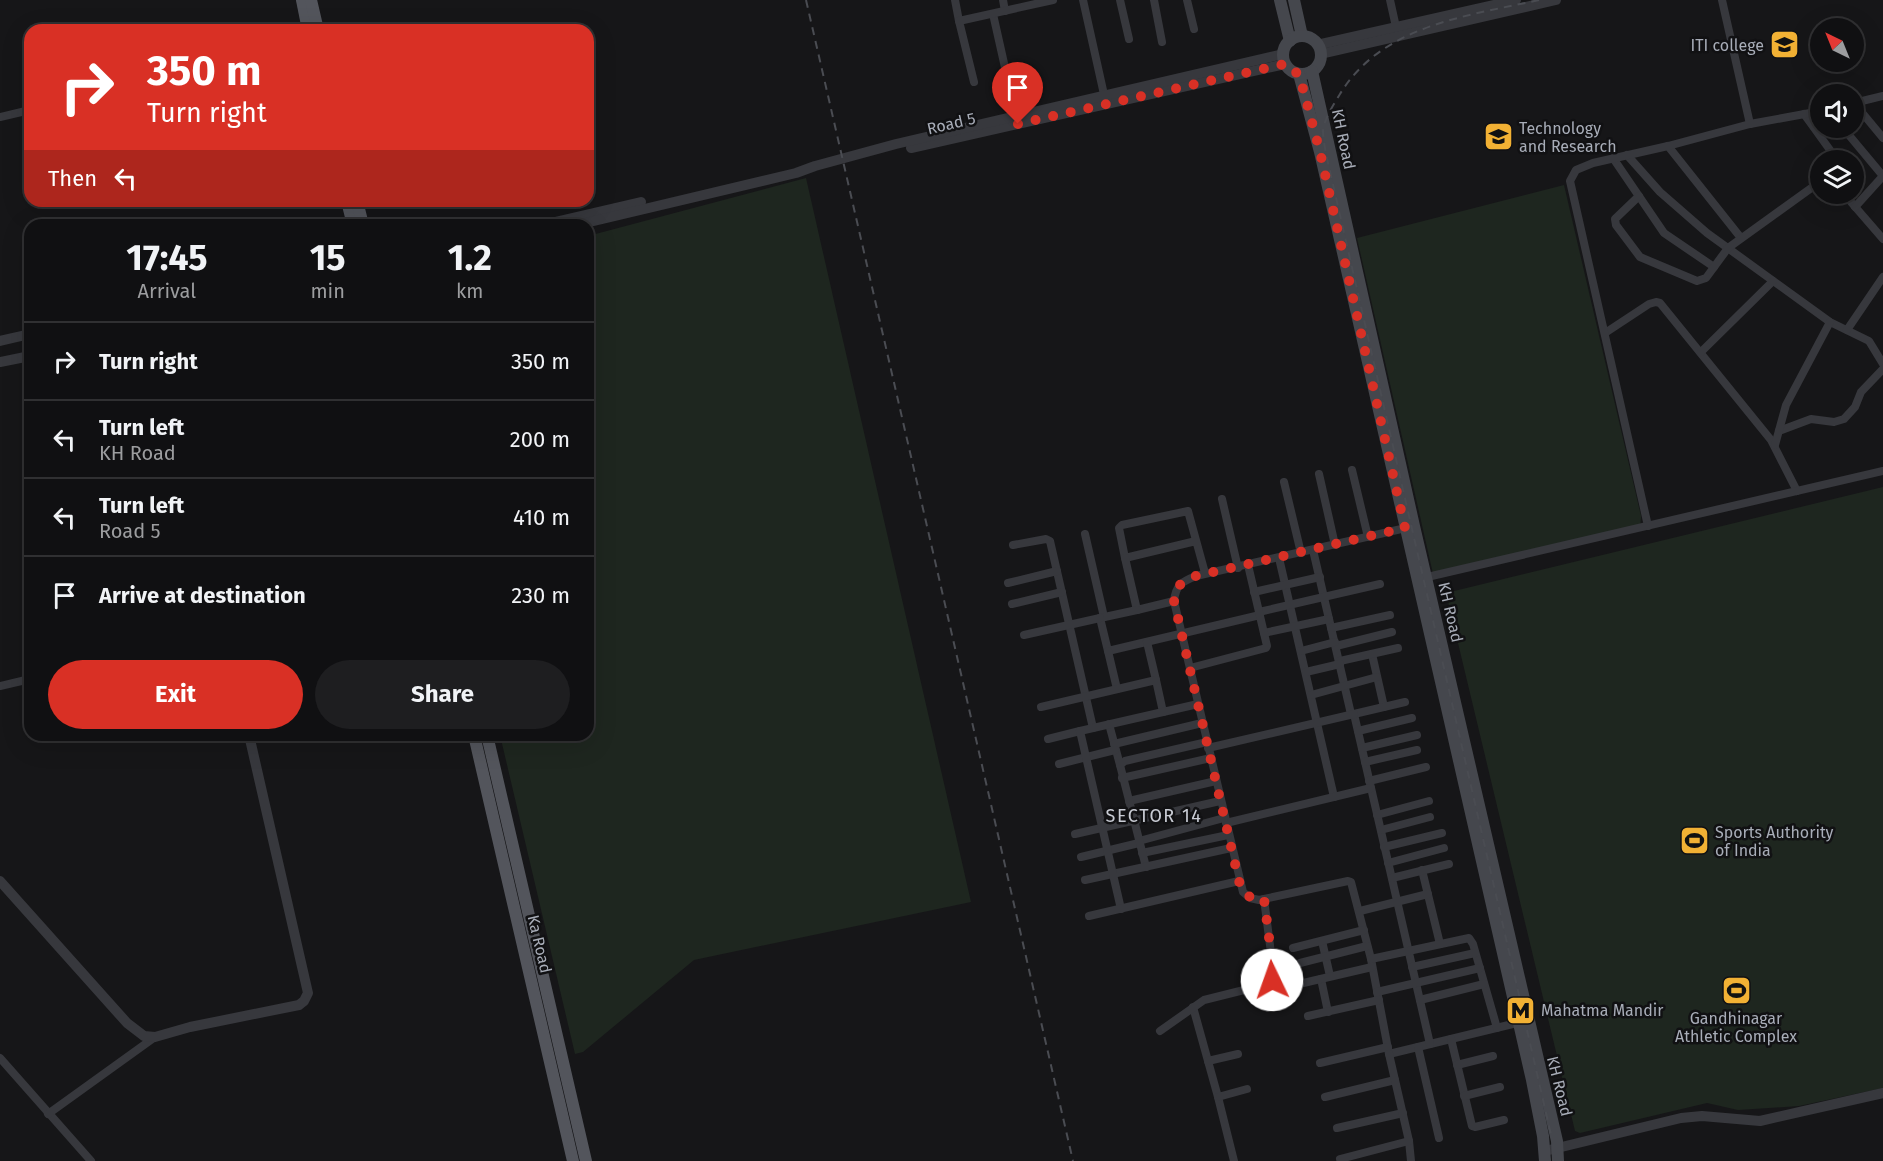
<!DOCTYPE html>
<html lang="en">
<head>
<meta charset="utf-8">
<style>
  :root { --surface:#101012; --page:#1e1e20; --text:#f1f3f6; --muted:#9c9d9f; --line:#303032; --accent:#d93025 }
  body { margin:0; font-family:"Fira Sans",sans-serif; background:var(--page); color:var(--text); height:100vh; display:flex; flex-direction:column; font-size:22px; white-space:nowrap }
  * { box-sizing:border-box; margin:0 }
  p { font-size:20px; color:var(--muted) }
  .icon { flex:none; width:33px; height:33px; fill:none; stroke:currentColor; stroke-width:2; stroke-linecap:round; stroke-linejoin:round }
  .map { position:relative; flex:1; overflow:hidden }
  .sheet { position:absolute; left:24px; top:219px; width:570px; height:522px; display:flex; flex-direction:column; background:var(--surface); border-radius:18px; box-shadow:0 6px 24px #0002,0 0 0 2px var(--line) }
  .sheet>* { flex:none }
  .banner { position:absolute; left:24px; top:24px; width:570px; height:183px; border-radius:18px; box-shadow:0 6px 24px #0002,0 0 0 2px var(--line); background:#d93025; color:#fff; overflow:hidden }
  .needle { width:39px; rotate:317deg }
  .tools { position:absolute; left:1810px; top:18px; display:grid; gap:12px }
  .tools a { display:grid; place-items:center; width:54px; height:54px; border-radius:50%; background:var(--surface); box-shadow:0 6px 24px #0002,0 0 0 2px var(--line); font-size:30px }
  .pin { position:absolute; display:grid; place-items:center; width:51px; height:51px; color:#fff; margin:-62px -26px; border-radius:50% 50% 50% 0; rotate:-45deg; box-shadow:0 0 6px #0007 }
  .pin .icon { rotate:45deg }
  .me { position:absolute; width:66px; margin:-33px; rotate:357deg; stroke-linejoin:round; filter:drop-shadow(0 0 4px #0008) }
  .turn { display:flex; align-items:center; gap:21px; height:126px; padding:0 24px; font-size:27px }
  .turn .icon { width:78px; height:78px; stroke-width:2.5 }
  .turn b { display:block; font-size:42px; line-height:51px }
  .then { display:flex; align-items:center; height:57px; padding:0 24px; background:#0003; gap:12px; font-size:22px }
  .eta { display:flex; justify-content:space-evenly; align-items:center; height:102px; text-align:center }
  .eta b { font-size:36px; font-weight:700; line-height:42px }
  .primary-button { display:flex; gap:12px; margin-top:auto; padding:12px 24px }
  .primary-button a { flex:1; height:69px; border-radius:36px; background:var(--accent); color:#fff; font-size:24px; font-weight:700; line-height:69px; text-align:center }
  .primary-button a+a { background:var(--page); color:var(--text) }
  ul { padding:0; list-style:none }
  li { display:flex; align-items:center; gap:18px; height:78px; padding:0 24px; border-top:2px solid var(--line) }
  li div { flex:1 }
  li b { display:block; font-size:22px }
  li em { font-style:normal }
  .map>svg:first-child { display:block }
</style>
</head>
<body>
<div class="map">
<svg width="1883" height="1161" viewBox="0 0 1883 1161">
  <rect width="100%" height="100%" fill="#161618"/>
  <g fill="#1e261f">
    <polygon points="806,178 971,902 694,960 583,1052 575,1054 500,735 588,735 588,236"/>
    <polygon points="1564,185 1641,516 1640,530 1434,578 1357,238"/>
    <polygon points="1883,487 1883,1088 1799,1106 1738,1110 1707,1103 1580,1133 1575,1131 1446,593"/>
  </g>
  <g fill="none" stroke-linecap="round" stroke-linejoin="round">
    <g stroke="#37383d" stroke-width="8">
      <polyline points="955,0 959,21"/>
      <polyline points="1003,0 1005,11"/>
      <polyline points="1083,0 1105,99"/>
      <polyline points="1120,0 1129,39"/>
      <polyline points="1154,0 1162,42"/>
      <polyline points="1187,0 1194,29"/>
      <polyline points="1390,0 1396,27"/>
      <polyline points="1722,0 1750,124"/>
      <polyline points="993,14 1006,72"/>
      <polyline points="974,82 959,21 1053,0"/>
      <polyline points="1854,103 1883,138"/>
      <polyline points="1854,103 1883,96"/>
      <polyline points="1804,114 1830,150 1833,160"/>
      <polyline points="0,117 30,110"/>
      <polyline points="1843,128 1883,176"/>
      <polyline points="1668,146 1741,238"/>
      <polyline points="1627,155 1660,192 1707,233 1830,322 1869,341 1883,364"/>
      <polyline points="1613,158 1664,233 1714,267"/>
      <polyline points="1844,194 1883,239"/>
      <polyline points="1639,196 1615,219 1616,225 1640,257 1697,281 1706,278 1728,248 1821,181"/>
      <polyline points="1855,207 1883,176"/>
      <polyline points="1847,330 1883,277"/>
      <polyline points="1605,333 1649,304 1656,302 1660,303 1771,440 1797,491"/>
      <polyline points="1701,352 1773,281"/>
      <polyline points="1779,431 1811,419 1834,422 1844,419 1855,407 1861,392 1883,369"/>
      <polyline points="1775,445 1786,405 1830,322"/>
      <polyline points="1352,470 1368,537"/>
      <polyline points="1319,474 1335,545"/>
      <polyline points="1284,482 1301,553"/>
      <polyline points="1222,499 1238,568"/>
      <polyline points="1648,526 1570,181 1576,170 1593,163 1668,146 1750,124 1821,111"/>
      <path d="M 1410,527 L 1196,576 C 1181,582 1176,585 1174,601 L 1243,892 L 1250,898 L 1259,900 L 1348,881 L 1351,882 L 1371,959 L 1389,1054 L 1521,1022"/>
      <polyline points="1085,534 1104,617"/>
      <polyline points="1196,541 1125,558 1119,528 1122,525 1188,511 1205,573"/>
      <polyline points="1013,545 1046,539 1050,541 1093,728"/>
      <polyline points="1313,550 1351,714"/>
      <polyline points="1125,558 1137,610 1174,601"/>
      <polyline points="1279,558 1334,797"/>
      <polyline points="1423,578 1883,471"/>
      <polyline points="1008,583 1057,571"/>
      <polyline points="1254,592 1320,577"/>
      <polyline points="1012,604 1062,592"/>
      <polyline points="1137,610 1100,618 1108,651 1260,615"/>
      <polyline points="1259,612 1380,584"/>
      <polyline points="1331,628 1390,615"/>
      <polyline points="1264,633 1329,619"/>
      <polyline points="1024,635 1100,618"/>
      <polyline points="1147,642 1156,680"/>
      <polyline points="1336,646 1392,632"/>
      <polyline points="1108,651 1117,689"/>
      <polyline points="1301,651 1335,642"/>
      <polyline points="1372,654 1384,707"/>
      <polyline points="1340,661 1398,648"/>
      <polyline points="1190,668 1266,648 1267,646 1248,565"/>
      <polyline points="1306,672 1340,664"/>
      <polyline points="0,686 30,679"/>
      <polyline points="1311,695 1377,677"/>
      <polyline points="1405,702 1354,714 1430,1044"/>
      <polyline points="1041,707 1156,680 1163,712"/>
      <polyline points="1109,724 1120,765"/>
      <polyline points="1358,731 1412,718"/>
      <polyline points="1048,739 1080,731"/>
      <polyline points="1114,744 1202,723"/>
      <polyline points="1208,748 1354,714"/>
      <polyline points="1362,748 1417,735"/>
      <polyline points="1365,762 1417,750"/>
      <polyline points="1059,764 1115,750"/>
      <polyline points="1122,778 1211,758"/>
      <polyline points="1369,781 1426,767"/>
      <polyline points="1129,801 1216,781"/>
      <polyline points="1377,815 1429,801"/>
      <polyline points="1226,823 1371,788"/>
      <polyline points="1381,830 1430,817"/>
      <polyline points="1075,834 1220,801"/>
      <polyline points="1139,841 1224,818"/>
      <polyline points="1384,847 1442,833"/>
      <polyline points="1142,853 1228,835"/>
      <polyline points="1081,857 1139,843"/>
      <polyline points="1388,863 1444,848"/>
      <polyline points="1146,867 1120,765 1125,761 1207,742"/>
      <polyline points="1422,870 1440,944"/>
      <polyline points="1392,878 1449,864"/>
      <polyline points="1085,880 1231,848"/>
      <polyline points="1121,909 1080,731 1198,704"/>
      <polyline points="1360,911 1428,894"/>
      <polyline points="1089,916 1239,881"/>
      <polyline points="1322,941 1330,976"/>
      <polyline points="1293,948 1364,930"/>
      <polyline points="1371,959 1469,938 1473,944 1497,1028"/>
      <polyline points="1300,963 1367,946"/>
      <polyline points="1412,967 1475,953"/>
      <polyline points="1321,979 1328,1012"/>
      <polyline points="1299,984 1372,967"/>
      <polyline points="1377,992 1480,968"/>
      <polyline points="1420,1000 1484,984"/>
      <polyline points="1193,1007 1218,1097 1234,1161"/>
      <polyline points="1308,1016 1379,1000"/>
      <polyline points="1160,1031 1204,1000 1268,984 1274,976 1264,899"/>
      <polyline points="1451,1039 1472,1126 1475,1127 1504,1120"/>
      <polyline points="1418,1047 1439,1138"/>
      <polyline points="0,1058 91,1161"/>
      <polyline points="1208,1061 1238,1054"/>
      <polyline points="1320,1063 1388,1047"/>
      <polyline points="1457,1065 1493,1056"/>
      <polyline points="1464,1096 1500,1087"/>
      <polyline points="1218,1097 1247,1089"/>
      <polyline points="1325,1097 1395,1080"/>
      <polyline points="48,1114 155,1037"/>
      <polyline points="1337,1128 1403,1113"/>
      <polyline points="1409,1141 1411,1161"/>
      <polyline points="1340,1159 1409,1141 1389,1054"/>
    </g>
    <g stroke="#37383d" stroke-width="10">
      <polyline points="1317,45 1516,0"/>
      <polyline points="1321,54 1556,0"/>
      <polyline points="911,148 1285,64"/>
      <polyline points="542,225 641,202"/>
      <polyline points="577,225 796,173 815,166 896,144 1283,54"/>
      <polyline points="0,341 30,334"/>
      <polyline points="0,362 30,356"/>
      <polyline points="0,881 127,1023 144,1036 155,1037 190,1027 299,1005 304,1001 308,993 249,735"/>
      <polyline points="1545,1151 1681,1118 1702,1116 1760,1121 1883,1093"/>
    </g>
    <g stroke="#45474d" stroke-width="12">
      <polyline points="1280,0 1290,41"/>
      <polyline points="1294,0 1302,36"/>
      <circle cx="1302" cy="55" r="19"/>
      <polyline points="1312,71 1414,526 1557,1141 1558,1161"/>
      <polyline points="1299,74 1320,152 1532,1080 1543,1136 1545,1161"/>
    </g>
    <g stroke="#53555c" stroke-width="12">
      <polyline points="302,0 308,30"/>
      <polyline points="311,0 318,30"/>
      <polyline points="347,201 353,225"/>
      <polyline points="357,201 363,225"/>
      <polyline points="474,735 573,1161"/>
      <polyline points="487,735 586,1161"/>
    </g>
    <g stroke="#4a4c52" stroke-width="2" stroke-dasharray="8 6" stroke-linecap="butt">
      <polyline points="806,0 1073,1161"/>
      <path d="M 1539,0 C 1467,16 1382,25 1340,94 C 1334,104 1324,119 1323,131 C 1323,139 1325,147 1326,154 L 1552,1139"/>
    </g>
  </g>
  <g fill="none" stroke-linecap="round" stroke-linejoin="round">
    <path stroke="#d93025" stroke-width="10" stroke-dasharray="0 18" d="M 1018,124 L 1285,64 L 1291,70 L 1299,74 L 1320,152 L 1405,528 L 1196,576 C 1181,582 1176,585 1174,601 L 1239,881 C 1243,893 1250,901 1264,899 L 1274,976 L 1272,980"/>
  </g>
  <defs>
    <symbol id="university-square" viewBox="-11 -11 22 22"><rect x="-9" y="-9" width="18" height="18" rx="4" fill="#f2b134" stroke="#111113"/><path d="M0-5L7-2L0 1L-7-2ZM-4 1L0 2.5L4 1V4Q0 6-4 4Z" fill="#111"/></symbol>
    <symbol id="stadium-square" viewBox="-11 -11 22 22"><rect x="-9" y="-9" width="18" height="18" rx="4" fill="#f2b134" stroke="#111113"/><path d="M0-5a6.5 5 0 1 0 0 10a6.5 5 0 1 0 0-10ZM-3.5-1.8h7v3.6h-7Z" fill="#111"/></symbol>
    <symbol id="metro-square" viewBox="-11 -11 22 22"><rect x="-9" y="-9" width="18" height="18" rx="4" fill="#f2b134" stroke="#111113"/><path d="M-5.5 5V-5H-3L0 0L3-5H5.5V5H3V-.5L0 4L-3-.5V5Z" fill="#111"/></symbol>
  </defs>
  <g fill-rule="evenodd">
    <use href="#university-square" x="1768" y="28" width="33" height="33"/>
    <use href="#university-square" x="1482" y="120" width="33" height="33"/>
    <use href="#stadium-square" x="1678" y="824" width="33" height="33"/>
    <use href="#stadium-square" x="1720" y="974" width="33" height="33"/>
    <use href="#metro-square" x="1504" y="994" width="33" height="33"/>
  </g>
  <g text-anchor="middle" stroke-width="5" stroke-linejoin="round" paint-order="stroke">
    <g font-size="16" fill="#a8adb8" stroke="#111113" text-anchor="start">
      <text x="1764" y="51" text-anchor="end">ITI college</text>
      <text x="1519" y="134">Technology<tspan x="1519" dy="18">and Research</tspan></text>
      <text x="1715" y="838">Sports Authority<tspan x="1715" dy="18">of India</tspan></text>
      <text x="1541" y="1016">Mahatma Mandir</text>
      <text x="1736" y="1024" text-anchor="middle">Gandhinagar<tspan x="1736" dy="18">Athletic Complex</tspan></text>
    </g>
    <g font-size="16" fill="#a8adb8" stroke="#111113">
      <text transform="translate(951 123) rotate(-13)" y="6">Road 5</text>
      <text transform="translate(1344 139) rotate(78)" y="6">KH Road</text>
      <text transform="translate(1451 612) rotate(77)" y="6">KH Road</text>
      <text transform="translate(540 944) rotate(77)" y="6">Ka Road</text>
      <text transform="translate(1560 1086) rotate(76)" y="6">KH Road</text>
    </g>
    <g font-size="18" letter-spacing="1.5" fill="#c9ccd4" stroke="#111113">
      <text x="1154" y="822">SECTOR 14</text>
    </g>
  </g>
</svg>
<div class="tools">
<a><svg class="needle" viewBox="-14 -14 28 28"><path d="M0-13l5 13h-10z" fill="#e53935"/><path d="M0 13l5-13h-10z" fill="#9c9d9f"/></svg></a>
<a><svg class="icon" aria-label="sound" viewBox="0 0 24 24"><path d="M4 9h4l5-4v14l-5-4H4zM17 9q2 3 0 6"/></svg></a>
<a><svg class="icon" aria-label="layers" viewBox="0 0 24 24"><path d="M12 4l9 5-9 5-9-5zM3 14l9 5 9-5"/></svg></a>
</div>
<div class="pin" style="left:1018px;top:124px;background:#d93025"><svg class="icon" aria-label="arrive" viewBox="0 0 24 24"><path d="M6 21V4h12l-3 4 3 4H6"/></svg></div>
<svg class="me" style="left:1272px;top:980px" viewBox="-20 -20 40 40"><circle r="19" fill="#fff"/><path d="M0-13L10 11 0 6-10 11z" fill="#d93025"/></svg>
<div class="banner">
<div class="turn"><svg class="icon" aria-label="right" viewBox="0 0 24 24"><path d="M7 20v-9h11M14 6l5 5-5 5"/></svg><div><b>350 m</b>Turn right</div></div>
<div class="then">Then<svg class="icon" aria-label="left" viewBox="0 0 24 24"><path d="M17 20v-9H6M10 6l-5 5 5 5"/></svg></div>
</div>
<section class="sheet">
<div class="eta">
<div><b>17:45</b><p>Arrival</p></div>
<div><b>15</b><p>min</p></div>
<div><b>1.2</b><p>km</p></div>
</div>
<ul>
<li><svg class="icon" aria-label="right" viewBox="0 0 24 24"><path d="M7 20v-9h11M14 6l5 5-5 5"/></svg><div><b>Turn right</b></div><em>350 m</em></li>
<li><svg class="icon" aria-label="left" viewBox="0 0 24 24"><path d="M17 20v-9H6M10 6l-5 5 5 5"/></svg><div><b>Turn left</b><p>KH Road</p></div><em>200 m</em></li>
<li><svg class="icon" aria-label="left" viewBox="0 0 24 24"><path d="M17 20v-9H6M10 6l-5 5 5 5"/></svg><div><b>Turn left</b><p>Road 5</p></div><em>410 m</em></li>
<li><svg class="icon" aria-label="arrive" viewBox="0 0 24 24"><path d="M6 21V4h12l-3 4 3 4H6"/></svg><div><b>Arrive at destination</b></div><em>230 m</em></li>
</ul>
<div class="primary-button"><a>Exit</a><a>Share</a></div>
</section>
</div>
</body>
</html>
